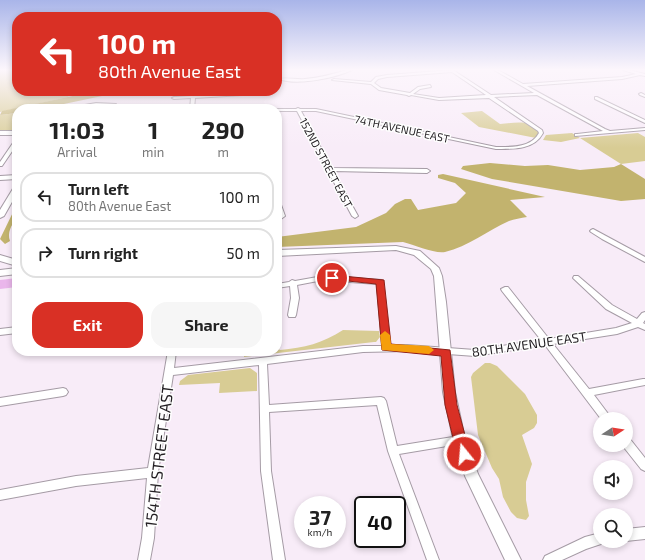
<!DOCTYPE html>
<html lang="en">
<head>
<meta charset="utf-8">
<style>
  :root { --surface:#fff; --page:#f6f6f6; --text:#222; --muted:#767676; --line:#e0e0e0; --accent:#d93025 }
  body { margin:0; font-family:"Exo 2",sans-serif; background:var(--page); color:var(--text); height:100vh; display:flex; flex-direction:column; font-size:15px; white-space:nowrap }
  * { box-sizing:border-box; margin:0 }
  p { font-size:13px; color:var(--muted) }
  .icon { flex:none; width:22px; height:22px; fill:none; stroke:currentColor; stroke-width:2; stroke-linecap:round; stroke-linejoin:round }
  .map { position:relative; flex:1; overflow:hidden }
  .side { position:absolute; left:12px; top:104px; width:270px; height:252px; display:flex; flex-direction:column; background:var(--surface); border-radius:16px; box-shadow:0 2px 6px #0003 }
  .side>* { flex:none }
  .hud { position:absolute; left:12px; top:12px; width:270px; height:84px; border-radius:16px; box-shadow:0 2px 6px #0003; background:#d93025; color:#fff; overflow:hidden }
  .needle { width:26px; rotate:78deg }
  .buttons { position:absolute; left:593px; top:412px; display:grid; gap:8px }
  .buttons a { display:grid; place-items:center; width:40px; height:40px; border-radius:50%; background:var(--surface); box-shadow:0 2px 6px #0003; font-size:20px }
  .speed { position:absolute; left:294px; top:496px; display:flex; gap:8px; font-size:20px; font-weight:700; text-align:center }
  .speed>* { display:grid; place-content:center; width:52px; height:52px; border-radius:50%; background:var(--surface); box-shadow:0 2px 6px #0003; line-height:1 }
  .speed small { font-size:10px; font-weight:400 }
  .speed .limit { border:2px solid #111; border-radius:6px; background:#fff; color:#111 }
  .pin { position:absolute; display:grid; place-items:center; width:34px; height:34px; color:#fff; margin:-17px; border:2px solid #fff; border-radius:50%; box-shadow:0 1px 4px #0007 }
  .me { position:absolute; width:44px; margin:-22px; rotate:343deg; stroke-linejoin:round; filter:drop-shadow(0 0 3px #0008) }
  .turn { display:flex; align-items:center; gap:14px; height:84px; padding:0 20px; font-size:18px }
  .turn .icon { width:52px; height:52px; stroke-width:2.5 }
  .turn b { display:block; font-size:28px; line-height:34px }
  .eta { display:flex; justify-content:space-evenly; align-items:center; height:68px; text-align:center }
  .eta b { font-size:24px; font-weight:700; line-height:28px }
  .cta { display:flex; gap:8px; margin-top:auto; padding:8px 20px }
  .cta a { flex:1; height:46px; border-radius:16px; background:var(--accent); color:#fff; font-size:16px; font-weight:700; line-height:46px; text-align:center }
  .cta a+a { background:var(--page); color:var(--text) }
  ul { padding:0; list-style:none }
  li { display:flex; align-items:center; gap:12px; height:50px; margin:0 8px 6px; padding:0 12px; border:2px solid var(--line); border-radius:16px }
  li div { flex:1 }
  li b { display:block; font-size:15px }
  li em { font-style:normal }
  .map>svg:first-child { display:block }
</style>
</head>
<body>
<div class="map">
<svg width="645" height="560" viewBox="0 0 645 560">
  <rect width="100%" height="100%" fill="#f8ecf8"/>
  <g fill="#d8cc94">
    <polygon points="0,70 17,70 17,91 72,91 68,97 0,112"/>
    <path d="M 482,111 L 500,124 C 515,123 532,118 540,134 L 536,138 L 479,127 L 461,113 Z"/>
    <polygon points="17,113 17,131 0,131 0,115"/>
    <polygon points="572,133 580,138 638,133 645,137 645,161 621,164 580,138 561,142 543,140 546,135"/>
    <path d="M 343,330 L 379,331 L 380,337 L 376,342 L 374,342 L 244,357 L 244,351 L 277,351 L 277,348 L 280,350 C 304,348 323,343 343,330 Z"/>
    <polygon points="485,363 490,363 497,366 525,394 537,415 537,423 534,428 522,435 532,464 526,482 526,500 529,516 526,520 517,518 511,512 503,497 499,479 492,468 478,435 471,377 473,373"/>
    <polygon points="250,368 257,373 257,391 219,393 220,383 179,385 180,381 188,375"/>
  </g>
  <g fill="#c2b36e">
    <polygon points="96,91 126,91 40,109 17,109 17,113 0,115 2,111"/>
    <polygon points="490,163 525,166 548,165 580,170 614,167 621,164 645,179 645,199 621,201 492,179 461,169 463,166"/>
    <path d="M 443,174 L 545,197 L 510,200 L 527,217 C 521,218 514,219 509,221 C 488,230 468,247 445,252 C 435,254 415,245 403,242 L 277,247 L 277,237 L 356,227 L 386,213 L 395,204 L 405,199 L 411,199 L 418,210 L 456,203 L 466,193 L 455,183 L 438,178 L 438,175 Z"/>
    <path d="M 17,204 L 17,218 C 11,225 7,233 10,241 L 5,244 L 0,239 Z"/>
  </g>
  <polygon fill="#eab6eb" points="17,278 17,287 0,289 0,280"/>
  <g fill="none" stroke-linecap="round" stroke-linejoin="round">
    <defs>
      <g id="street">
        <path d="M 347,70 L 352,70 C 335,78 297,86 279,79 C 286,77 297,80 305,79 C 319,78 333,74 347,70 Z"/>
        <path d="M 453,70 L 491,95 L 534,93 L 494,70 L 498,70 L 523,84 L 622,77 L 636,74 L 623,70 L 629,70 L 645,74 L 645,76 L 640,75 L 622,79 L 527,86 L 605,129 L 610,131 L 645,128 L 645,130 L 575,136 L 575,134 L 577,134 L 603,131 L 537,95 L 494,97 L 542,130 L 543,133 C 534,150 513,149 496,149 L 316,111 L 301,111 L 332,168 L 427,169 L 430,171 L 427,173 L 333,171 L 358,216 L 355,218 L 352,216 L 328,171 L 326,169 L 327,168 L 297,111 L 277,111 L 276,109 L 296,109 L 298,108 L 300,109 L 316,109 L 496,147 C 511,147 531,148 539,133 L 538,131 L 489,98 L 439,100 L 411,95 L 409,96 L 407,95 L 379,90 L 371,84 L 332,80 L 334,79 L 371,82 L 376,77 L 387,75 ZM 452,72 L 486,95 L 439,98 L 413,94 L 420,89 L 431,87 L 430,85 L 418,87 L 410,93 L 381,88 L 374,83 L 378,79 L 387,77 Z"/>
        <polygon points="241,93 242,93 242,95 195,98 194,109 190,109 191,98 174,99 172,98 174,97"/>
        <polygon points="641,93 645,95 645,97 640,95 639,94"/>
        <polygon points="595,97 597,97 645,120 645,123 595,99"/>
        <path d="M 96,103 L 116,104 L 117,109 L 113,109 L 113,106 C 105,105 97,104 90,106 C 85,107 82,109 77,109 L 85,105 Z"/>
        <polygon points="15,140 17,140 17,144 2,166 0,166 0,162"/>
        <polygon points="17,175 17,179 0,180 0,176"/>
        <polygon points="277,200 280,202 285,216 277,222 277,217 279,216 277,210"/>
        <polygon points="593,229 645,257 645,262 602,239 591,232 590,231 591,230"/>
        <polygon points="323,276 382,280 390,345 407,345 475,350 541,340 502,291 501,289 505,287 508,287 549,339 616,328 632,323 606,309 573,278 574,276 578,276 612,305 637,319 642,313 645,312 645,320 643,323 645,324 645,330 638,327 617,334 553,344 589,389 643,379 645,379 645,385 594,395 612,419 601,419 545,345 475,356 407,351 363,352 267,364 269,405 381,397 384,398 386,401 397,446 459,436 462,437 464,440 462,443 459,444 399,454 439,560 427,560 388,451 377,405 269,412 271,471 285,560 273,560 261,471 259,365 173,375 158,472 154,538 150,560 138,560 142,538 147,478 76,486 0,500 0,490 76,476 148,468 168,351 176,351 174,368 363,346 382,346 377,284 323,280 297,285 299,298 296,315 295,317 289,317 288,315 291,298 290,286 277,288 277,284 289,282 292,280 295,281"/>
        <polygon points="17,327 17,333 0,335 0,329"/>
        <polygon points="63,388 66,389 68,392 66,395 63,396 0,406 0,398"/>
        <polygon points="626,438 630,439 645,458 645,471 641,469 622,445 626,445"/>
        <polygon points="645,527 645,539 626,541 626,529"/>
        <polygon points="600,533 600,541 605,541 604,543 586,549 562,560 543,560 545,556 585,537"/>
      </g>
      <g id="secondary">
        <rect x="0" y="131" width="17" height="4"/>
        <polygon points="17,185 17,193 4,216 0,218 0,210 14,187"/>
        <polygon points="396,246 420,251 439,268 442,276 446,302 455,392 464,434 478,474 521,560 505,560 465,476 452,434 443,392 434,276 431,269 414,255 396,250 277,256 277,250"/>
        <polygon points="0,255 17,260 17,266 0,261"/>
        <polygon points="17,268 17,274 0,276 0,270"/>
      </g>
    </defs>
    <use href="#street" stroke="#a59ba5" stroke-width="2"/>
    <use href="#secondary" stroke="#a59ba5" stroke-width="2"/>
    <use href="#street" fill="#fff" fill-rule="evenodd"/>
    <use href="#secondary" fill="#fff" fill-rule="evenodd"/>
  </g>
  <linearGradient id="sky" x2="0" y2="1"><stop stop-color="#a9b5e9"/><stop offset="0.47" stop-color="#fcf6fc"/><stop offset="1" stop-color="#fcf6fc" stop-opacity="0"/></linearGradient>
  <rect width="645" height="148" fill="url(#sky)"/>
  <polygon fill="#d93025" stroke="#8d1f18" points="332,275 384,280 391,344 450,350 457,405 470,454 468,458 464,460 459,458 457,454 445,405 441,356 382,350 376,284 329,279 328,278"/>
  <polygon fill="#f59e0b" points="385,331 390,335 391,344 429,346 434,350 429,354 382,350 380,335"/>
  <g text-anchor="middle" stroke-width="3" stroke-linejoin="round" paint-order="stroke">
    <g font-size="11" fill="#221e22" stroke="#fefefe">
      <text transform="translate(402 129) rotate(12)" y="4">74TH AVENUE EAST</text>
      <text transform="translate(326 163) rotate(62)" y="4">152ND STREET EAST</text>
    </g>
    <g font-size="13" fill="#221e22" stroke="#fefefe">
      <text transform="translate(529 344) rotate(-8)" y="5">80TH AVENUE EAST</text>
    </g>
    <g font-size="16" fill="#221e22" stroke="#fefefe">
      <text transform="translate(159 456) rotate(-83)" y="6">154TH STREET EAST</text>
    </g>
  </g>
</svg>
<div class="buttons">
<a><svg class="needle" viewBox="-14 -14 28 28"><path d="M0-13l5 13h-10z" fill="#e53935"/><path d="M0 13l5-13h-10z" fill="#767676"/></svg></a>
<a><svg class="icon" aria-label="sound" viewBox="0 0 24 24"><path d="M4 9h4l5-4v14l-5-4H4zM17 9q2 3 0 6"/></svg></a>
<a><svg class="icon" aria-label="search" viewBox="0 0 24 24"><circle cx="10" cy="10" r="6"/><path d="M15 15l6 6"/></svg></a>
</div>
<div class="speed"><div>37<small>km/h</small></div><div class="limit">40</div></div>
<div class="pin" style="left:332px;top:278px;background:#d93025"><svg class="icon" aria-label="arrive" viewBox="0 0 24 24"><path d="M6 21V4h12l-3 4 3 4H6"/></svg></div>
<svg class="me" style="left:464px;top:454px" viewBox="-20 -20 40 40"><circle r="17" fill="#d93025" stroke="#fff" stroke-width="3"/><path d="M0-11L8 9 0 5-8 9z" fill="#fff"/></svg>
<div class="hud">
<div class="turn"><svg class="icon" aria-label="left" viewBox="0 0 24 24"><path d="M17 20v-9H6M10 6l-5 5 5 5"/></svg><div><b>100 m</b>80th Avenue East</div></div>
</div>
<section class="side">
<div class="eta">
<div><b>11:03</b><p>Arrival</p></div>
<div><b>1</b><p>min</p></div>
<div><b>290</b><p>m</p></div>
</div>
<ul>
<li><svg class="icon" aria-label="left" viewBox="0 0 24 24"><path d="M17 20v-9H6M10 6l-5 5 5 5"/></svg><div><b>Turn left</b><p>80th Avenue East</p></div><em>100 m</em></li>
<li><svg class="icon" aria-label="right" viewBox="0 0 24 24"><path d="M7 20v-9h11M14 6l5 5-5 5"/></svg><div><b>Turn right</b></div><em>50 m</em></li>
</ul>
<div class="cta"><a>Exit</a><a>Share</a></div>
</section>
</div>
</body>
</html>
